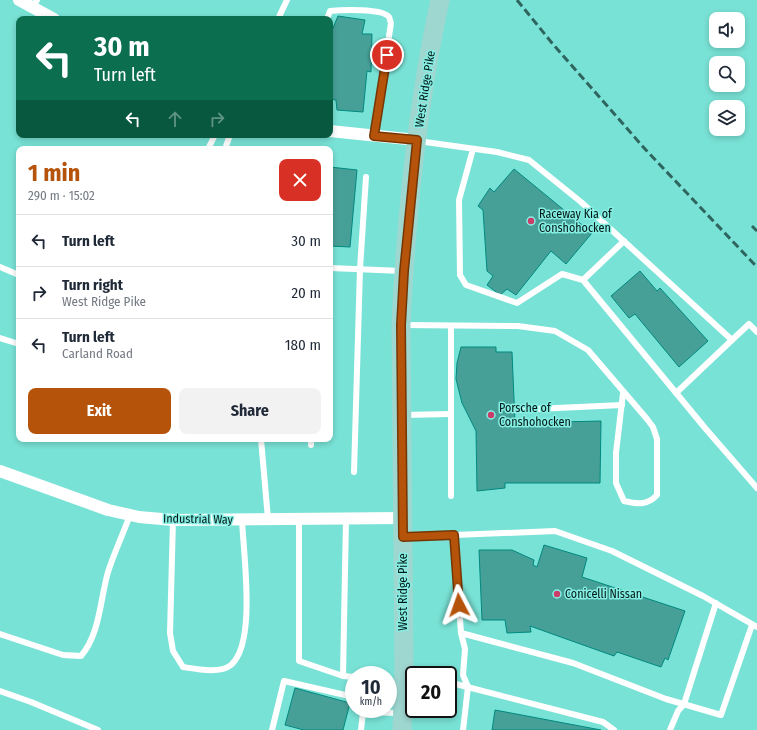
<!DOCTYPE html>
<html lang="en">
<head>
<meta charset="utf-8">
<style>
  :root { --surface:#fff; --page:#f2f2f3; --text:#1f2937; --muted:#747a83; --line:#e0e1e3; --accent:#b45309 }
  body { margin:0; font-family:"Fira Sans Condensed",sans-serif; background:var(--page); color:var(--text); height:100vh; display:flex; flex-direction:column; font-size:15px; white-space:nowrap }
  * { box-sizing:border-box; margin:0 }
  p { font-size:13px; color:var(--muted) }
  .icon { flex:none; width:22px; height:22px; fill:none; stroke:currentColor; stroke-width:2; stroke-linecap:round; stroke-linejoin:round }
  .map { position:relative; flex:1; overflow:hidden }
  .side { position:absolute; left:16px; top:146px; width:317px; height:296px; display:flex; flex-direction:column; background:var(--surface); border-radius:8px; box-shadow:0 2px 6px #0003 }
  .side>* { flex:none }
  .banner { position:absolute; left:16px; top:16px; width:317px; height:122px; border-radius:8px; box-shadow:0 2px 6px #0003; background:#0b6e4f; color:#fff; overflow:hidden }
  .buttons { position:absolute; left:709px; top:12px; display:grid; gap:8px }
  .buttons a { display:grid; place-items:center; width:36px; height:36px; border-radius:8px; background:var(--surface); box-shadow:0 2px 6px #0003; font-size:20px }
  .speed { position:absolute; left:345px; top:666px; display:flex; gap:8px; font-size:20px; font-weight:700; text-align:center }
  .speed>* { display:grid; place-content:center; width:52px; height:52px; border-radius:50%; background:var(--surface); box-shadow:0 2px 6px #0003; line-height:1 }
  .speed small { font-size:10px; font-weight:400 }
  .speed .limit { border:2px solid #111; border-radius:6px; background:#fff; color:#111 }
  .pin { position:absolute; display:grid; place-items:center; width:34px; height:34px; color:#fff; margin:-17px; border:2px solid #fff; border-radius:50%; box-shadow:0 1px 4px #0007 }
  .me { position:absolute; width:44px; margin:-22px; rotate:356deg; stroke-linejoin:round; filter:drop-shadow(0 0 3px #0008) }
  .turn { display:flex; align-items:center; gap:14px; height:84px; padding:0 12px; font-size:18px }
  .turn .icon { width:52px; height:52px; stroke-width:2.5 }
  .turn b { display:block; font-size:28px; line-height:34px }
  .lanes { display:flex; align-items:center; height:38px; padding:0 12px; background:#0003; justify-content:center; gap:20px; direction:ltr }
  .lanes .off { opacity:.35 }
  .round { display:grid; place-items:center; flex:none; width:42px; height:42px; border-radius:8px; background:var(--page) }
  .overview { display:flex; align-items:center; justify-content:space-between; height:68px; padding:0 12px }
  h1 { font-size:24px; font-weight:700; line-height:30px; color:var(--accent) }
  .primary-button { display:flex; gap:8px; margin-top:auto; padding:8px 12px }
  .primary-button a { flex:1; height:46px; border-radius:8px; background:var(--accent); color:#fff; font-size:16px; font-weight:700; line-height:46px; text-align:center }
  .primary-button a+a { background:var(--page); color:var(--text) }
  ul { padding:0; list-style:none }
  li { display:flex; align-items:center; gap:12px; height:52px; padding:0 12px; border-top:1px solid var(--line) }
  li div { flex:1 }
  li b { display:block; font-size:15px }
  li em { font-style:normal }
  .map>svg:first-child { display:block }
</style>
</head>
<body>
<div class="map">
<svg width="757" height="730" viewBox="0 0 757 730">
  <rect width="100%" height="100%" fill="#79e2d6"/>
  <g fill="#47a097" stroke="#008980">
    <polygon points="338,16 365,20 362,34 372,34 371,72 367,71 363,112 337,110 336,100 330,99 330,35"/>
    <polygon points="330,167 357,170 350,247 330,246"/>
    <polygon points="514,169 592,233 566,264 551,251 516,295 507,289 500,295 487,285 493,276 487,271 483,210 478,206 490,188 494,192"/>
    <polygon points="640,271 657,291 660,288 708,341 679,367 635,314 629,318 611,296"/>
    <polygon points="461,347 496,347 496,352 512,352 515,423 601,421 600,483 505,483 505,488 477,491 476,431 462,403 456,379 457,363"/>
    <polygon points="544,545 587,558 582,577 685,611 668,660 665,658 661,667 617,652 614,656 530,626 531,632 507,633 505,620 482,620 479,550 512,550 534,560 533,565 537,567"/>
    <polygon points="295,688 350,703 343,730 304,730 285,725"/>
    <polygon points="495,710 601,730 492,730"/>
  </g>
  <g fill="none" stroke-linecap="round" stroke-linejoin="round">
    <g stroke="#fff" stroke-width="6">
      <polyline points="33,7 37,0"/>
      <polyline points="278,19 287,0"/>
      <path d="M 327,19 L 330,11 C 340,10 383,8 389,17 C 390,19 390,21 391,23 L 374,136"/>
      <polyline points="418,141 497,152 529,160 581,202 732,340 749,324 757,332"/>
      <polyline points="208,149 215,135"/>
      <polyline points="225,149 230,135"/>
      <polyline points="473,149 459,200 460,275 466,285 517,303 562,274 583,280 705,428 757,488"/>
      <polyline points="0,267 19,275"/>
      <polyline points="330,268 402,271"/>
      <polyline points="583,280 624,241"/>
      <path d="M 403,325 L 518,326 L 555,331 L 588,350 L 647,419 L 653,427 L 657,439 L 657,495 C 647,506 637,504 624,501 L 616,483 L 616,453 L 623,393"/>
      <polyline points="451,326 451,496"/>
      <polyline points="0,338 19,344"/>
      <polyline points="676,393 732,340"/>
      <polyline points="514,410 622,405"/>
      <polyline points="404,415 450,414"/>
      <polyline points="261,439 268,519"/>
      <polyline points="311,445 311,439"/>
      <polyline points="354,472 360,269 366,177"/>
      <polyline points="299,519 299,661 343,676 354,677"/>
      <path d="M 173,520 L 170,633 L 173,651 L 183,667 C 196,669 220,674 231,665 C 257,643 243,552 242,519"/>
      <polyline points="454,535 461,633 573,663 666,699 721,715 752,625"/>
      <polyline points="405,537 555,531 612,551 703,596 757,627"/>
      <polyline points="461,633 465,649 463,675 468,687 463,730"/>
      <path d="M 0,634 L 63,655 L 81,656 C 100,634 100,600 108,572 C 114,553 123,534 130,515"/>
      <polyline points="406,672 419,675"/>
      <polyline points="343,676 346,518"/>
      <polyline points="388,682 402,684"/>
      <polyline points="448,682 603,722 614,730"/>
      <polyline points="0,691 31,702 98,730"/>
      <polyline points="272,730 284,681 354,697"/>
      <polyline points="361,730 363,712 401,713"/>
      <polyline points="670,730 678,711 684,704 716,603"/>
    </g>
    <g stroke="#fff" stroke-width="12">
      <polyline points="19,0 54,19"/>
      <polyline points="330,131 417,140"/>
      <polyline points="0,471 108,510 139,517 173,520 403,518"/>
    </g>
    <path stroke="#9ed7d0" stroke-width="19" d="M 402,730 L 404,671 L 401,325 C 406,217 417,106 440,0"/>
    <g stroke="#2f655f" stroke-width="3" stroke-dasharray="8 4" stroke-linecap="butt">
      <polyline points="517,0 552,43 645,149 757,267"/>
      <polyline points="752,226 757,231"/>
    </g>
  </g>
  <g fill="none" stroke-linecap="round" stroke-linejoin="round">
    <defs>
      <polyline id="route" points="387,55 374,136 417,140 404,271 401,325 403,537 454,535 459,605"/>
    </defs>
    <use href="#route" stroke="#753606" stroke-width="10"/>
    <use href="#route" stroke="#b45309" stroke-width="7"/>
  </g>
  <g fill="#cb3d69" stroke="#86efe4" stroke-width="1.5">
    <circle cx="531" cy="221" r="4"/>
    <circle cx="491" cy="415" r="4"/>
    <circle cx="557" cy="594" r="4"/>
  </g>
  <g text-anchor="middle" stroke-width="3" stroke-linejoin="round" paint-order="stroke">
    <g font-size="12" fill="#021816" stroke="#86efe4">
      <text transform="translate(425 89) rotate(-81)" y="4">West Ridge Pike</text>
      <text transform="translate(198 519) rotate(1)" y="4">Industrial Way</text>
      <text transform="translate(403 592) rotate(-90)" y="4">West Ridge Pike</text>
    </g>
    <g font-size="12" fill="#021816" stroke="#86efe4" text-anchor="start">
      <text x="539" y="218">Raceway Kia of<tspan x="539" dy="14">Conshohocken</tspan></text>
      <text x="499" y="412">Porsche of<tspan x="499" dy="14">Conshohocken</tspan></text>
      <text x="565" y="598">Conicelli Nissan</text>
    </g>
  </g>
</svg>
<div class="buttons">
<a><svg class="icon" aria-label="sound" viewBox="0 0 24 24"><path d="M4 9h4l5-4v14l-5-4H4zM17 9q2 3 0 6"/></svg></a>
<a><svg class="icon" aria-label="search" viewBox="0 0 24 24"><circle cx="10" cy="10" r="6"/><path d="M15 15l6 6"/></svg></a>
<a><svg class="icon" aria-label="layers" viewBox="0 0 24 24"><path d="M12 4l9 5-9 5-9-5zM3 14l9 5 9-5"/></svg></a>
</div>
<div class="speed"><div>10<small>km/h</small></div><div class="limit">20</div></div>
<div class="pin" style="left:387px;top:55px;background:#d93025"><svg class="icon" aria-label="arrive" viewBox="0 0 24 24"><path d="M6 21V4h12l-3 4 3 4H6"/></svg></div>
<svg class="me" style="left:459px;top:605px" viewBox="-20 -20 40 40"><path d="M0-17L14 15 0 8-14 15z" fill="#b45309" stroke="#fff" stroke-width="4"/></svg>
<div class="banner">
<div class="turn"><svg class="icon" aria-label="left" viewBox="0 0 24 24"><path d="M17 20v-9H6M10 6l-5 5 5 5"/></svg><div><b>30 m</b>Turn left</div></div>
<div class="lanes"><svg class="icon" aria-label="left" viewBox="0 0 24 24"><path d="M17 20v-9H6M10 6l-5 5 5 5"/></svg><svg class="icon off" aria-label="ahead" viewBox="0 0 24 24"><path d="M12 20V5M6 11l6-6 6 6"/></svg><svg class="icon off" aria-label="right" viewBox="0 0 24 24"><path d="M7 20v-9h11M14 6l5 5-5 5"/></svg></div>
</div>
<section class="side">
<div class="overview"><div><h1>1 min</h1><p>290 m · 15:02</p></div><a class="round" style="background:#d93025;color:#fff"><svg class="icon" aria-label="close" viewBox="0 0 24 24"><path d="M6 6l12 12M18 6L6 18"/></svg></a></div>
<ul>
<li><svg class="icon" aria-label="left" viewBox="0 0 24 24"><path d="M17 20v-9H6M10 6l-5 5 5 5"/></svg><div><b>Turn left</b></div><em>30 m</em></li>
<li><svg class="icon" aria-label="right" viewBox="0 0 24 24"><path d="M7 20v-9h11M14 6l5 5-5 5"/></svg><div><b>Turn right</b><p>West Ridge Pike</p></div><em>20 m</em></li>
<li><svg class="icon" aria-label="left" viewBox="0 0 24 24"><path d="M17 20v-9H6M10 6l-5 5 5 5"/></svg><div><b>Turn left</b><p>Carland Road</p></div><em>180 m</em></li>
</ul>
<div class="primary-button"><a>Exit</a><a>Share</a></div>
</section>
</div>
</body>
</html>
